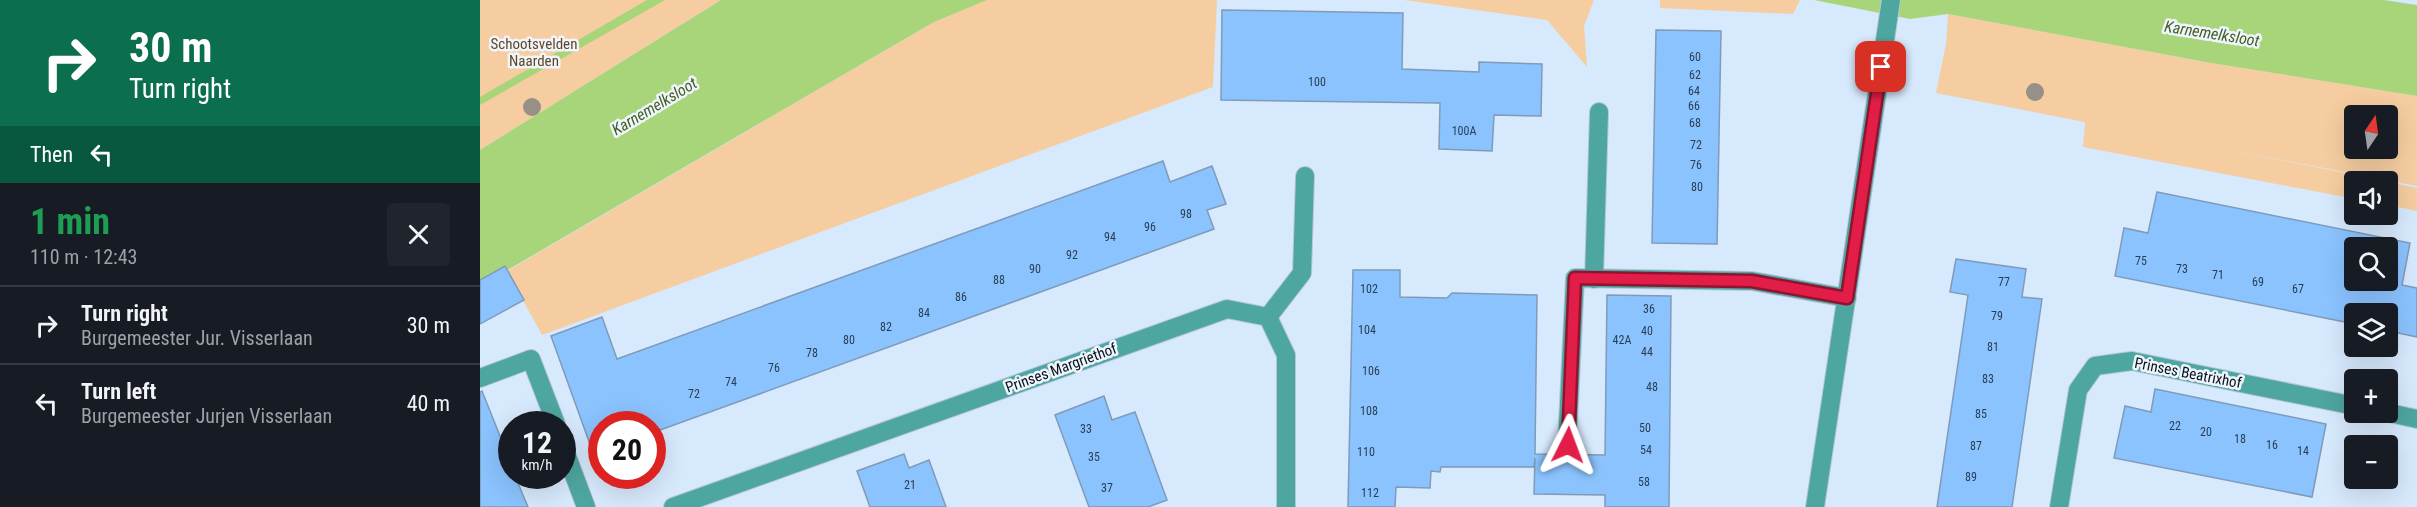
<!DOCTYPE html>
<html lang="en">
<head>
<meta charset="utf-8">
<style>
  :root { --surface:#171b24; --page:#20242c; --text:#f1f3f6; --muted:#9ea1a6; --line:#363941 }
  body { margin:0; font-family:"Roboto Condensed",sans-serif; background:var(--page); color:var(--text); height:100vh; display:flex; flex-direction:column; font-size:22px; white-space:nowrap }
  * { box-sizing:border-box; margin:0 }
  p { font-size:20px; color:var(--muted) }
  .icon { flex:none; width:33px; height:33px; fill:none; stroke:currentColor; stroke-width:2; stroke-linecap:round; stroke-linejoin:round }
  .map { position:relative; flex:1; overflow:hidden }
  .drawer { display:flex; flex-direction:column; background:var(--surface); width:480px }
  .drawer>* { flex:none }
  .banner { background:#0b6e4f; color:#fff; overflow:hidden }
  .needle { width:39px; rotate:13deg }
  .buttons { position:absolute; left:1864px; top:105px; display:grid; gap:12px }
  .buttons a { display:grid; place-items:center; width:54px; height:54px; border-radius:6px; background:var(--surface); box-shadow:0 6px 24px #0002; font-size:30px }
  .speed { position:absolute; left:18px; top:411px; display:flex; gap:12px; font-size:30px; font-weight:700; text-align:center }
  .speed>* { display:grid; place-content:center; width:78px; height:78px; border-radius:50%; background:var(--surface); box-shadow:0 6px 24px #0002; line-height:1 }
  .speed small { font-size:15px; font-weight:400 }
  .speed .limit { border:9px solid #d22; background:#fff; color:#111 }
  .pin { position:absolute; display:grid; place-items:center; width:51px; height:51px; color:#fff; margin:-26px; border-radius:12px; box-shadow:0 3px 9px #0006 }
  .me { position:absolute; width:66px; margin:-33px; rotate:3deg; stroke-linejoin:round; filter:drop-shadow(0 0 4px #0008) }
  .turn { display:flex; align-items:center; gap:21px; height:126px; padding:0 30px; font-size:27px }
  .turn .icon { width:78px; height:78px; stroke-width:2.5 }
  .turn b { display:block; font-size:42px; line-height:51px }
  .then { display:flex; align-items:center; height:57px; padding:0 30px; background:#0003; gap:12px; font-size:22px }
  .round { display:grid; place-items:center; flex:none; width:63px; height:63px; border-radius:6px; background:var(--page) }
  .overview { display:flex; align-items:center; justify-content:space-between; height:102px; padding:0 30px }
  h1 { font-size:36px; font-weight:700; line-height:45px; color:#1e9e55 }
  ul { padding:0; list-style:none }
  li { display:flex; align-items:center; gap:18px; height:78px; padding:0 30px; border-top:2px solid var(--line) }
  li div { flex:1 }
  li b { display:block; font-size:22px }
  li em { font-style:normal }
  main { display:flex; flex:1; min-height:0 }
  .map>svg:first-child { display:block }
</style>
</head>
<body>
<main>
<section class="drawer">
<div class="banner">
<div class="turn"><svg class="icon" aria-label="right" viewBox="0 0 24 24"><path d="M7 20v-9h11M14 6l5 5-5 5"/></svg><div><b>30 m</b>Turn right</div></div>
<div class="then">Then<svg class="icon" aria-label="left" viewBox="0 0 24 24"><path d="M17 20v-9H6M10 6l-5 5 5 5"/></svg></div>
</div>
<div class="overview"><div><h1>1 min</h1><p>110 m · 12:43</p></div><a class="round"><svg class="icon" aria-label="close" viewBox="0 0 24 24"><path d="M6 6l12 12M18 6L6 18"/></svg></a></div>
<ul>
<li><svg class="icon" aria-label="right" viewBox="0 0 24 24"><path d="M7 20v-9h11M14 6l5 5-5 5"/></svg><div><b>Turn right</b><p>Burgemeester Jur. Visserlaan</p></div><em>30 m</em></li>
<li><svg class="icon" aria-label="left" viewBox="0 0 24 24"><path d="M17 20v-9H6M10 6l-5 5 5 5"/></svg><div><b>Turn left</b><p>Burgemeester Jurjen Visserlaan</p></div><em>40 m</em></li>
</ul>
</section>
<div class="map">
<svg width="1937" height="507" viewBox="0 0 1937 507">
  <rect width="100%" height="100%" fill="#d7e9fd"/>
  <g fill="#f5cda0" fill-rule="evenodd">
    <polygon points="0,0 241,0 0,150"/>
    <polygon points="506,0 737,0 733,87 62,335 27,271 454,22"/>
    <polygon points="924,0 1114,0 1104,26 1107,67 1067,20"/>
    <polygon points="1180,0 1320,0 1313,14 1180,8"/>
    <path d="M 1468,14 L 1731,63 L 1937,96 L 1937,186 L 1735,147 L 1905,181 L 1875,182 L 1875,199 L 1603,147 L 1605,122 L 1456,93 L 1466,44 ZM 1875,116 L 1908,116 L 1908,148 L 1875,148 Z"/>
    <polygon points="1908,182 1937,188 1937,211 1908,205"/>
  </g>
  <g fill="#a9d57a">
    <polygon points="167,0 185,0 0,105 0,97"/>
    <polygon points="241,0 507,0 454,22 0,286 0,150"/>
    <polygon points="1334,0 1904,0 1937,5 1937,96 1731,63 1468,14 1430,19"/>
  </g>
  <g fill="#8bc3fe" stroke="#7f9bb9" stroke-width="1.5" fill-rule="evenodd">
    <polygon points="742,10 923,13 922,69 999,72 999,62 1062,64 1061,116 1014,115 1012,151 959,149 960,103 741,100"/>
    <polygon points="1176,30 1241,31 1237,244 1172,243"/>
    <polygon points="683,161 690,182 732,166 746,204 727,210 734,229 172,433 172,424 122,424 122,444 111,447 71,336 122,317 137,359"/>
    <path d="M 1677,192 L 1930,243 L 1922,285 L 1937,288 L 1937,337 L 1908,331 L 1908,314 L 1875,314 L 1875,324 L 1635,276 L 1644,228 L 1668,233 ZM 1875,248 L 1908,248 L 1908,280 L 1875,280 Z"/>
    <polygon points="1476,259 1546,269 1542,297 1562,299 1532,507 1457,507 1488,295 1470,292"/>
    <polygon points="25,266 44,300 0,324 0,280"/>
    <polygon points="873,270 920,270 920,297 967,298 972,293 1057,295 1055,454 1125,455 1127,295 1191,296 1189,507 1125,507 1125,495 1054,494 1055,458 1054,467 961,467 960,472 951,471 950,488 916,487 915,507 868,507"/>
    <polygon points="1675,389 1846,424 1832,497 1634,458 1645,406 1671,412"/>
    <polygon points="2,391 32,466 32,476 35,476 48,507 0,507 0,392"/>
    <polygon points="624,396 632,420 655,412 687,500 668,507 609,507 575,415"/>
    <polygon points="424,454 429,468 449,460 466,507 390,507 377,471"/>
  </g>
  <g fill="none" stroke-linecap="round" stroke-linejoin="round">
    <defs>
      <g id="minor">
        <polyline points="1114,279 1119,112"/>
        <polyline points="788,317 822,273 825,176"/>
        <polyline points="0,378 51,359 76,424"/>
        <polyline points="1905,412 1937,419"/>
        <polyline points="82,443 106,507"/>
        <polyline points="1087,445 1095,278 1272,281 1367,298"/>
        <polyline points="193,507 747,309 788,317 806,355 806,507"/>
        <polyline points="1335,507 1411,0"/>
        <polyline points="1579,507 1598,390 1615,366 1652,361 1875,406"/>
      </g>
    </defs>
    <use href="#minor" stroke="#b6c6d9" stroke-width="20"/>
    <use href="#minor" stroke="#4ea6a0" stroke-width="18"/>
  </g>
  <g fill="#979086">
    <circle cx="1555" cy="92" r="9"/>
    <circle cx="52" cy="107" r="9"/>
  </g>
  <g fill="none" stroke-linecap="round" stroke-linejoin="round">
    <defs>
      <polyline id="route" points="1088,445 1095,278 1272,281 1367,298 1401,67"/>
    </defs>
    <use href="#route" stroke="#92132f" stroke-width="15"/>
    <use href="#route" stroke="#e11d48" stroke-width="10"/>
  </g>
  <g text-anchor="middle" stroke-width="5" stroke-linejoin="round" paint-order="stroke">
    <g font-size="12" fill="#283e54">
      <text x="1215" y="61">60</text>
      <text x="1215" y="79">62</text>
      <text x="837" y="86">100</text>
      <text x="1214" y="95">64</text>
      <text x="1214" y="110">66</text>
      <text x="1215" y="127">68</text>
      <text x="984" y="135">100A</text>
      <text x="1216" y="149">72</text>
      <text x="1216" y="169">76</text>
      <text x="1217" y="191">80</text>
      <text x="706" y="218">98</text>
      <text x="670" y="231">96</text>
      <text x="630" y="241">94</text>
      <text x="592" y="259">92</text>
      <text x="1661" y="265">75</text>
      <text x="555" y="273">90</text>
      <text x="1702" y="273">73</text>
      <text x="1738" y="279">71</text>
      <text x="519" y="284">88</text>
      <text x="1524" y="286">77</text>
      <text x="1778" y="286">69</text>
      <text x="889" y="293">102</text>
      <text x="1818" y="293">67</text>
      <text x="481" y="301">86</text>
      <text x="1169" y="313">36</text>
      <text x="444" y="317">84</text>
      <text x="1517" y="320">79</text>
      <text x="406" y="331">82</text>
      <text x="887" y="334">104</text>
      <text x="1167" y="335">40</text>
      <text x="369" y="344">80</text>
      <text x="1142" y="344">42A</text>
      <text x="1513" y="351">81</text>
      <text x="1167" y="356">44</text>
      <text x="332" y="357">78</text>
      <text x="294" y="372">76</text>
      <text x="891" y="375">106</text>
      <text x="1508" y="383">83</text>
      <text x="251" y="386">74</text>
      <text x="1172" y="391">48</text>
      <text x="214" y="398">72</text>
      <text x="889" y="415">108</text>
      <text x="1501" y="418">85</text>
      <text x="1695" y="430">22</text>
      <text x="1165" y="432">50</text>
      <text x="606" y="433">33</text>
      <text x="1726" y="436">20</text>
      <text x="1760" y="443">18</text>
      <text x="1792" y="449">16</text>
      <text x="1496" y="450">87</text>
      <text x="1166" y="454">54</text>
      <text x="1823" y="455">14</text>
      <text x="886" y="456">110</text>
      <text x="614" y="461">35</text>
      <text x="1491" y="481">89</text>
      <text x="1164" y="486">58</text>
      <text x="430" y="489">21</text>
      <text x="627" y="492">37</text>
      <text x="890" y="497">112</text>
    </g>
    <g font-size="15" fill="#634724" stroke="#eff5fc">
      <text x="54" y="49">Schootsvelden<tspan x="54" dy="17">Naarden</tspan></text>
    </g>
    <g font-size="15" fill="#07111c" stroke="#eff5fc">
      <text transform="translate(581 368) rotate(-20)" y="5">Prinses Margriethof</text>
      <text transform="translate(1708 373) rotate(11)" y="5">Prinses Beatrixhof</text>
    </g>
    <g font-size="16" font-style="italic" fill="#435f21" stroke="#eff5fc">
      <text transform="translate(1732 33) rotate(9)" y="6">Karnemelksloot</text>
      <text transform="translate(174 106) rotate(-31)" y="6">Karnemelksloot</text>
    </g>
  </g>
</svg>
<div class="buttons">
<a><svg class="needle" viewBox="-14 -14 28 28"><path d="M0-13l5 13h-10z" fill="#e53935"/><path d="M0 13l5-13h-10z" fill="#9ea1a6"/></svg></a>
<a><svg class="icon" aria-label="sound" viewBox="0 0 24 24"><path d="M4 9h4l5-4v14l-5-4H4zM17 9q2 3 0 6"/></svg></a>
<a><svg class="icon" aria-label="search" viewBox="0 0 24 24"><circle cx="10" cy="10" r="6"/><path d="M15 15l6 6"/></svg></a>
<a><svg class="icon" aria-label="layers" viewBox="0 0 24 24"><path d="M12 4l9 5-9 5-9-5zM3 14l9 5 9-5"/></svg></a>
<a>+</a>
<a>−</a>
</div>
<div class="speed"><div>12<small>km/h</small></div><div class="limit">20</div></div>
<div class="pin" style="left:1401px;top:67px;background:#d93025"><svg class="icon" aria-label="arrive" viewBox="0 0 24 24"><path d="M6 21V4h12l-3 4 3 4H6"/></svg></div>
<svg class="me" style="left:1088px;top:445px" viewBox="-20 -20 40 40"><path d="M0-17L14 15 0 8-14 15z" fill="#e11d48" stroke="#fff" stroke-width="4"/></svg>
</div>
</main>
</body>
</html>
